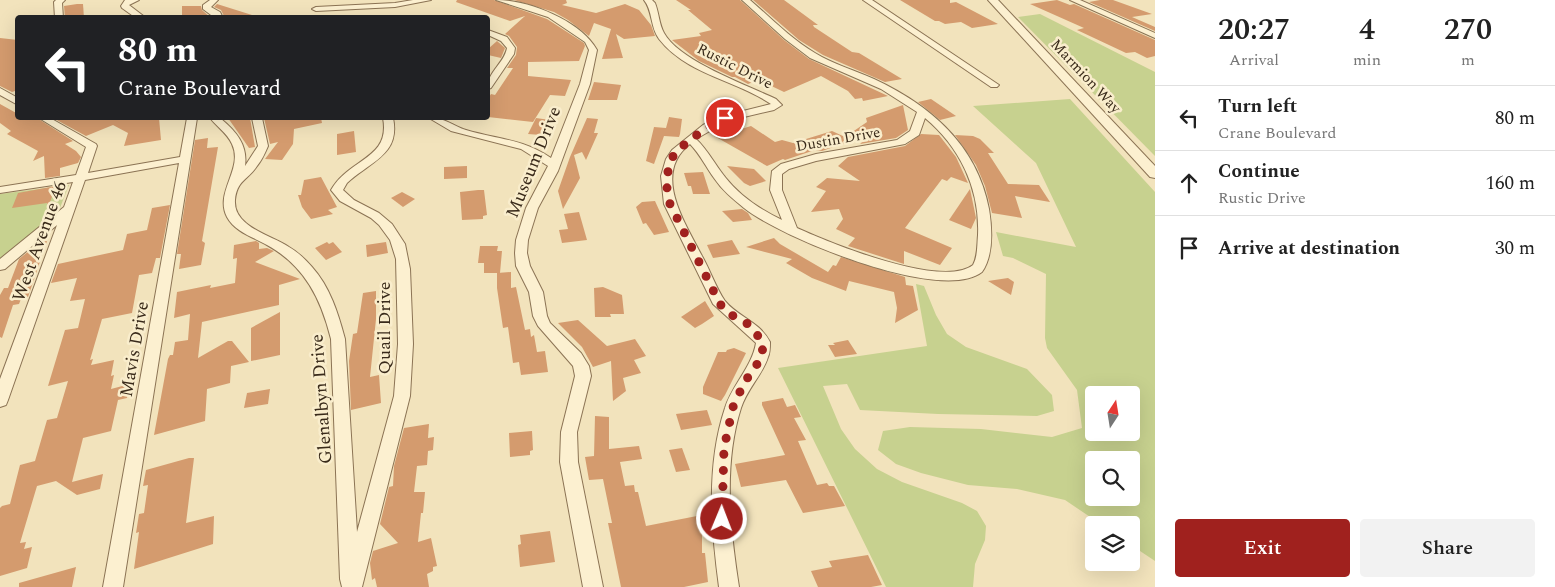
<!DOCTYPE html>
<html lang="en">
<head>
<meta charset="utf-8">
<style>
  :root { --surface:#fff; --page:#f2f2f2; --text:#222; --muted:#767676; --line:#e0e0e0; --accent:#a0211e }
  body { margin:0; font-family:Spectral,serif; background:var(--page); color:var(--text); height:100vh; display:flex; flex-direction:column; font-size:19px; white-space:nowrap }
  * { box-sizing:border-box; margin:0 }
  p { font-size:16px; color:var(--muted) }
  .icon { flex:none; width:28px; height:28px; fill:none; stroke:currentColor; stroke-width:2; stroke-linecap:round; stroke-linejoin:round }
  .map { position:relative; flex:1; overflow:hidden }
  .details { display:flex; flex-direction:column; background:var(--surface); width:400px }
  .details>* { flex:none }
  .guide { position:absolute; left:15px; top:15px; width:475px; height:105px; border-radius:5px; box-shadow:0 5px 20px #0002; background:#202124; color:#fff; overflow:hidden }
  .needle { width:32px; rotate:12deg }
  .tools { position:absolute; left:1085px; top:386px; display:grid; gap:10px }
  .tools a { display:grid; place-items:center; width:55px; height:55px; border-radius:5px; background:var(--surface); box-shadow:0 5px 20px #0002; font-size:25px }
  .pin { position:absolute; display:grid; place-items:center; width:42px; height:42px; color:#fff; margin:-21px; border:2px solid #fff; border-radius:50%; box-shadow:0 1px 5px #0007 }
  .me { position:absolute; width:55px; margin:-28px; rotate:1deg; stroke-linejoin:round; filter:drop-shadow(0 0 4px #0008) }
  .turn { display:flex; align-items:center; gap:18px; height:105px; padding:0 20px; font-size:22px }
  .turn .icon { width:65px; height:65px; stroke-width:2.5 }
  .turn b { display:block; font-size:35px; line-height:42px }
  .eta { display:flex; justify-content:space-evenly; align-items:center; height:85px; text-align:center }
  .eta b { font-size:30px; font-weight:600; line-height:35px }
  .primary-button { display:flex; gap:10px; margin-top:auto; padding:10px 20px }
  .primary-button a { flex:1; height:58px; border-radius:5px; background:var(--accent); color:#fff; font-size:20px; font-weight:600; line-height:58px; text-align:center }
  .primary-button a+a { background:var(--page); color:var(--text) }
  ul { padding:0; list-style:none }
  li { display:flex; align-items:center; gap:15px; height:65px; padding:0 20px; border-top:1px solid var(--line) }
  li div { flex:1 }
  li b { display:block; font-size:19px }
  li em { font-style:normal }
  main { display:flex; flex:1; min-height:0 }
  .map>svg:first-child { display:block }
</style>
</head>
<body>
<main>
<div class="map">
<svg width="1155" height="587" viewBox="0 0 1155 587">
  <rect width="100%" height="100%" fill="#f2e3bc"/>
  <g fill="#c7d18f" fill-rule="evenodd">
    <polygon points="1040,14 1155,72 1155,156 1018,17"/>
    <path d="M 1070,99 L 1155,192 L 1155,561 L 1131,545 L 1131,525 L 1102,525 L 1065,500 L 1017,489 L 968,485 L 921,473 L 896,464 L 878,450 L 883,431 L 910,427 L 981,429 L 1052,437 L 1082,428 L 1077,390 L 1047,348 L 1045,338 L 1046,274 L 1013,258 L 1003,256 L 996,232 L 1076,247 L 1036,163 L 973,106 ZM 1094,395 L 1131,395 L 1131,432 L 1094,432 ZM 1094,460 L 1131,460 L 1131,498 L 1094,498 Z"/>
    <polygon points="69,185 58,213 0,261 0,194"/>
    <polygon points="916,284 924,286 936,315 947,334 966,347 1027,369 1052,395 1054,411 1037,416 938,414 860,410 847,384 823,386 841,429 855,449 877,469 902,482 962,503 977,511 986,526 985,540 975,564 973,587 886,587 778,368 927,346"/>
  </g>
  <g fill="#d49b6e">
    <polygon points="457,0 494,0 547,19 584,43 585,46 579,61 528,62 528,76 571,80 565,96 550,95 533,122 488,117 488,99 491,94 495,95 513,68 507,68 516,55 517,47 509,36 505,34 525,16 510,21 456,2"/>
    <polygon points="514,0 566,0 567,3 562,5 596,13 625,4 639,10 651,25 655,36 624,39 616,34 623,58 602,59 611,29 594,23 589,36 568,20 554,12"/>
    <polygon points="676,0 740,0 784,40 809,59 888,96 863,101 862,98 855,99 848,91 821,76 784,92 759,80 748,84 735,77 732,77 699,61 672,40 701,36 699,33 712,30 688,10 691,10"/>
    <polygon points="753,0 784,0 818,25 813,25 814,27 852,52 859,53 902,79 885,82 823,55 799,40"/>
    <polygon points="900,0 950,0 950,3 956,2 998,24 972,28 961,22 945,24 939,21 935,21"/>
    <polygon points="1057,0 1070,5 1074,4 1155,40 1155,56 1147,58 1135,52 1126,53 1077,30 1084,28 1030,4"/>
    <polygon points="1100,0 1113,0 1152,14 1132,17 1155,27 1155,31 1089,2"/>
    <polygon points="77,4 83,4 84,18 65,18 64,6"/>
    <polygon points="217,4 252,15 251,18 225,18 221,10 214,7"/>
    <polygon points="182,6 201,6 202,10 211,18 182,18"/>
    <polygon points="0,38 18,40 18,90 12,92 0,86"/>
    <polygon points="497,41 505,48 501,58 488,55 488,49"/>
    <polygon points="594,82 621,85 617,100 588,100"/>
    <polygon points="931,99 956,116 940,120 918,102"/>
    <polygon points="0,104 18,114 18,118 37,118 73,141 65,144 76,151 81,157 78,163 60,168 60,176 45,178 44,156 33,161 38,151 7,134 11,131 0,123"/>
    <polygon points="903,105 908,130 896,138 860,144 871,134 822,151 815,150 785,160 783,159 767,166 716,137 751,126 775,142 782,140 793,143 832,131 845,137 867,122 866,118"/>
    <polygon points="669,117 682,119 680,134 679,137 664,136 654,164 646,161 654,127 666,128"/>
    <polygon points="53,118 159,118 161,140 124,146 128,133 113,125 86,136"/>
    <polygon points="228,118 250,118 255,147 249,148"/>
    <polygon points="264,118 321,118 322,123 294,129 293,144 282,160 265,159 278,142 270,144"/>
    <polygon points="536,118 550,120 541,135 528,134"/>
    <polygon points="587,118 598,119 594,133 598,133 586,160 582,152 574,155 580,178 563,209 558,191 570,157"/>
    <polygon points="354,131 356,152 337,155 337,134"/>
    <polygon points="921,134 939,135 956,157 968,183 951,177 947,181 942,179 905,228 952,248 940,265 904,251 904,264 848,246 855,238 836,229 843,219 839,209 811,212 826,191 816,187 827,178 860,181 838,166 848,157 905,146"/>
    <polygon points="955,135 973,136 980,139 994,153 988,153 1008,184 1039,185 1050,202 1015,196 1022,218 992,213 985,186 976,165"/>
    <polygon points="208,138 207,148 218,147 202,241 205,243 201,265 179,269 181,254 177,254 195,140"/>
    <polygon points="467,166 467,178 444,179 444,167"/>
    <polygon points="727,166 754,169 766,181 750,186 744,183"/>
    <polygon points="703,172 710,194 693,194 691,186 688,186 684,173"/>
    <polygon points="321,177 337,207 328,210 333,214 311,219 302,207 298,195 301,195 304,180"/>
    <polygon points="56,186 47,210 47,203 12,208 18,193"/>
    <polygon points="970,189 976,218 971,229 949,220"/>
    <polygon points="478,190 484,190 487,215 483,216 483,219 462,220 460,192"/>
    <polygon points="402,192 415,199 403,207 391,198"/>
    <polygon points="655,201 669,232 654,235 646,223 643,224 636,207 642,202"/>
    <polygon points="170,205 160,258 156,258 152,273 139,275 132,313 102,319 90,360 93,359 91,365 114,360 111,376 114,375 111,389 130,384 127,398 118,400 111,431 83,438 72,482 103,474 100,489 77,495 56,481 37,486 20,543 26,542 24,549 32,547 27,568 0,576 0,508 2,506 10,504 20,465 35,461 47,420 57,418 68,381 48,386 65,330 78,328 85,299 70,301 77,278 51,283 58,264 123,250 127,234 147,230 152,208"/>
    <polygon points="742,209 748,213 752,220 733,222 722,211"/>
    <polygon points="579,212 587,240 562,243 559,230 568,229 564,214"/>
    <polygon points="774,238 780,244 828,272 833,265 836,266 841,257 905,277 906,285 913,286 918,310 895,323 897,308 894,292 849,281 846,291 812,278 786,263 792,259 746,247"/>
    <polygon points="732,240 740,254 713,258 707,245"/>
    <polygon points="47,241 28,297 21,299 19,304 13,305 2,338 0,337 0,295 4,288 8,288 19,259 40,242"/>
    <polygon points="256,241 259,243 259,249 267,248 274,251 255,262 300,279 279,285 279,305 202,322 198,358 228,341 232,341 249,362 231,366 230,383 207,389 205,421 154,435 168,359 170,355 173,355 175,342 188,340 190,314 174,318 177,292 211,285 210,288 235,283 237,258 233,259 234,245"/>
    <polygon points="327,242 329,244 333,242 342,252 326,260 315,248"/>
    <polygon points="386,242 388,253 367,257 366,245"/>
    <polygon points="480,246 498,246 497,251 502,251 500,273 484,273 484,263 478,263"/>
    <polygon points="511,272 511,288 516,287 525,330 530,329 531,337 534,335 537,352 545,351 548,372 521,375 519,362 513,363 508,327 503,328 497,288 497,273"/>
    <polygon points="1008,278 1014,282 1011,295 988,281"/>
    <polygon points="603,287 622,295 624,314 610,314 611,317 595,317 594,288"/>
    <polygon points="376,291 376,319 370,377 379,375 381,403 351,410 349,361 353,334 357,333 363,293"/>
    <polygon points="705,301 714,316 702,324 695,328 681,317"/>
    <polygon points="280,312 280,355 251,361 251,328"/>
    <polygon points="578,320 607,346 635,339 646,356 634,360 641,373 623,378 626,391 613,401 611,361 593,367 582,347 558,323"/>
    <polygon points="848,340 857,354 835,357 828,345 835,345 833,343"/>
    <polygon points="734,348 746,353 725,395 721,401 703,394 703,387 718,352 726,352 727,350"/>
    <polygon points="270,389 268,404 244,408 247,393"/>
    <polygon points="783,398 787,407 795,405 801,417 794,418 806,440 798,441 817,485 827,483 829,486 834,486 845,506 803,513 786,480 741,487 735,464 785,455 762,405 762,402"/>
    <polygon points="707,410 712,425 681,430 676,414"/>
    <polygon points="595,416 609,417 609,449 639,446 642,459 620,462 625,486 634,485 635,492 638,492 646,526 702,515 702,553 705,553 708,582 684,587 621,587 608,523 612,523 603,479 589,480 585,457 594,456"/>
    <polygon points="429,424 428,438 434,437 433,450 428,451 427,465 417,466 414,492 425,492 423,513 421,513 418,542 431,538 437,566 433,567 433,571 427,574 429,587 377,587 375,578 372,580 370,563 373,551 398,543 380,524 389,487 393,486 394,466 404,428"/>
    <polygon points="532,431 533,450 530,451 530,455 510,457 509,433"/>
    <polygon points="682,448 690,470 676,472 669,450"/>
    <polygon points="189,458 194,458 186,523 214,516 213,544 134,569 139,532 136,533 139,514 144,513 148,485 143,486 146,470"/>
    <polygon points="550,531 555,562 520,567 518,545 521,544 520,535"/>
    <polygon points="868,555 882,585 871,587 818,587 811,571 832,567 829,561"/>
    <polygon points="76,567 72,587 19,587 19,583"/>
  </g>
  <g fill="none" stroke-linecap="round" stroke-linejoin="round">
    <defs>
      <g id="minor">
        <polygon points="56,0 65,0 62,3 63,18 55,18 54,2"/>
        <polygon points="125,0 139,0 129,5 146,18 136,18 122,8 121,6"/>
        <polygon points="210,0 218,0 211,7 220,12 223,18 215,18 203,9 203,5"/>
        <polygon points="413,0 431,0 395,7 316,11 312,9 316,7 395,3"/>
        <path d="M 496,0 C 529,0 581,21 597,50 L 590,84 L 558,171 L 538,208 L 528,240 L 527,253 L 530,266 L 543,292 L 547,316 L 550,323 L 581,353 L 589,366 L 591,376 L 577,432 L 578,462 L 603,587 L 583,587 L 560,462 L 561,432 L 575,376 L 573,366 L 538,326 L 533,316 L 529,292 L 516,266 L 515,253 L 516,240 L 526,208 L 548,166 L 521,149 L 451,131 L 429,118 C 442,116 453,126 466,130 C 499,140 521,138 551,158 L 580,84 L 589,50 L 585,42 L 548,17 Z"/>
        <path d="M 644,0 L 652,0 L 655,3 C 659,13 659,24 664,33 C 679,61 747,85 776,99 L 782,105 L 774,110 L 727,121 L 696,139 C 708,150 715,165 725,177 C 740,196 761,210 782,220 L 770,190 L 772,171 L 781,164 L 816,154 L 897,140 L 910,131 L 917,112 L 881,89 L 810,58 L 785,39 L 742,0 L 750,0 C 771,18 791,39 815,53 C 833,64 854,70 874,79 C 930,105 977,145 989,209 C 992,228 994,255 982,272 C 941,304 780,237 744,208 C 733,199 722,190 714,178 C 706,167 700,154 690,144 C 651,174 686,224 702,256 C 710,270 716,288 725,301 C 738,317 759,321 770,342 C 770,347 770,353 768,357 C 763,374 747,389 741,408 C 723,465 730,529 739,587 L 719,587 C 711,528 706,465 725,408 C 732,385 752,367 756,343 L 713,304 L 664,204 L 661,176 L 666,159 L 672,150 L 703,125 L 719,117 L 771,104 C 736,80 687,75 659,39 C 650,27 653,11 644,0 ZM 925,118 C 960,147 980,189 978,235 C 977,245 978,256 973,265 C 942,289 830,243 797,228 L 782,190 L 782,174 L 789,169 L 816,161 L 905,144 L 919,135 Z"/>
        <polygon points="863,0 872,0 999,85 997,87 991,87"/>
        <polygon points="1070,0 1080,0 1155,33 1155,38"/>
        <polygon points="425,16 459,16 463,18 421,18"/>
        <path d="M 488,30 L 507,37 L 515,48 L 514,54 L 491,88 L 488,89 C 486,73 504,64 507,48 L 501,41 L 488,35 Z"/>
        <polygon points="0,88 18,98 18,105 0,95"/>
        <polygon points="39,118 50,118 96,144 97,146 88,173 180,157 187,118 197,118 123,587 103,587 179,163 85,180 8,400 6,405 0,407 0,379 57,225 5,269 0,270 0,259 64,207 73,182 0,193 0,187 76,175 86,147"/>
        <path d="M 210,118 L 220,118 C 236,131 248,145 245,166 L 258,146 L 252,118 L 262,118 L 268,146 C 265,153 262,160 257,166 C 248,180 237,180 235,200 C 233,227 271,235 289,247 C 298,252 305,259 312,267 C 330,287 338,313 345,339 L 357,532 L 394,396 L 398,344 L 396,259 L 390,240 L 379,225 L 371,218 L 340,201 L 331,190 C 349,158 391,159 383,118 L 393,118 C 401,155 369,162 347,183 L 343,190 L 354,200 L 379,213 L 392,224 L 405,244 L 410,269 L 413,344 L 410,396 L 362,587 L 342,587 L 340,579 L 331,339 C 321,299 305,266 267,245 C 253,237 235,232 227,217 C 214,192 244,169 232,144 C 227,133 217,127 210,118 Z"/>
      </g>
      <polygon id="tertiary" points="988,0 998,0 1155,166 1155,178 1150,177"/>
    </defs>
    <use href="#minor" stroke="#8b7354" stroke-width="2"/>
    <use href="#tertiary" stroke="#8b7354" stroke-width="2"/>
    <use href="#minor" fill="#fcf0d0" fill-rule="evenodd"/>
    <use href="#tertiary" fill="#fcf0d0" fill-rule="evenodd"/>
  </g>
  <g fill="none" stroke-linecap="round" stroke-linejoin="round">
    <polyline stroke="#a0211e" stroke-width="9" stroke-dasharray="0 16.2" points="722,519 724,448 733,407 744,383 762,357 763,342 748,324 728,313 720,304 670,204 667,189 667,176 670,163 675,152 707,127 725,118"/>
  </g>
  <g text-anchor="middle" stroke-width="5" stroke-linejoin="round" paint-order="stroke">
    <g font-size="15" fill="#392a1a" stroke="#f9edcc">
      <text transform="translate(735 66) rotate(27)" y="5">Rustic Drive</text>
      <text transform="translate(1086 76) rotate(47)" y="5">Marmion Way</text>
      <text transform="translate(838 139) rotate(-10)" y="5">Dustin Drive</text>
    </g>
    <g font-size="18" fill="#392a1a" stroke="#f9edcc">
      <text transform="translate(533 162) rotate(-68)" y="6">Museum Drive</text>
      <text transform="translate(39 241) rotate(-70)" y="6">West Avenue 46</text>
      <text transform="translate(384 328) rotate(-90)" y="6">Quail Drive</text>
      <text transform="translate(134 349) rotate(-80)" y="6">Mavis Drive</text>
      <text transform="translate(321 399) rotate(-94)" y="6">Glenalbyn Drive</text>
    </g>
  </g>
</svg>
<div class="tools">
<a><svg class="needle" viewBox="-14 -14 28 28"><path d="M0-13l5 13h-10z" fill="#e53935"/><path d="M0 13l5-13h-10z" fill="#767676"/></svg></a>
<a><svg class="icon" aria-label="search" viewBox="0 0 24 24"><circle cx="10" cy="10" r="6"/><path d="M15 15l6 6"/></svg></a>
<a><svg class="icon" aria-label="layers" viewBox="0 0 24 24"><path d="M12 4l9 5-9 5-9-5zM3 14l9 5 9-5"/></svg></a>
</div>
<div class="pin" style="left:725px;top:118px;background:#d93025"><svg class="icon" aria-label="arrive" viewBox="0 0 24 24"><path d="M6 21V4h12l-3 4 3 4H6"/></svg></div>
<svg class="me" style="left:722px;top:519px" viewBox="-20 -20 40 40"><circle r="17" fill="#a0211e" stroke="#fff" stroke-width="3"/><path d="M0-11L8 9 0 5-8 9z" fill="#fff"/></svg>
<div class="guide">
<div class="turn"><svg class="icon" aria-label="left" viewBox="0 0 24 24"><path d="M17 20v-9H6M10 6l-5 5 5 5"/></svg><div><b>80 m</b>Crane Boulevard</div></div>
</div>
</div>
<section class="details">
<div class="eta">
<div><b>20:27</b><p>Arrival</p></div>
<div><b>4</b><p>min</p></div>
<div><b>270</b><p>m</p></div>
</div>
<ul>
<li><svg class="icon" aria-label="left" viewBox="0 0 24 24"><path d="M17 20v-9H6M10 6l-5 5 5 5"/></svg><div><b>Turn left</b><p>Crane Boulevard</p></div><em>80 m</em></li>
<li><svg class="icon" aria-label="ahead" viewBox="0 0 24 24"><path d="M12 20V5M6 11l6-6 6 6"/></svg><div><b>Continue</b><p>Rustic Drive</p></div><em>160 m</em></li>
<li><svg class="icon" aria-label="arrive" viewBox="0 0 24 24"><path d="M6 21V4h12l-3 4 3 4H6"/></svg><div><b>Arrive at destination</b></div><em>30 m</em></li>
</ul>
<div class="primary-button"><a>Exit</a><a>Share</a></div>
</section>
</main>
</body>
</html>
